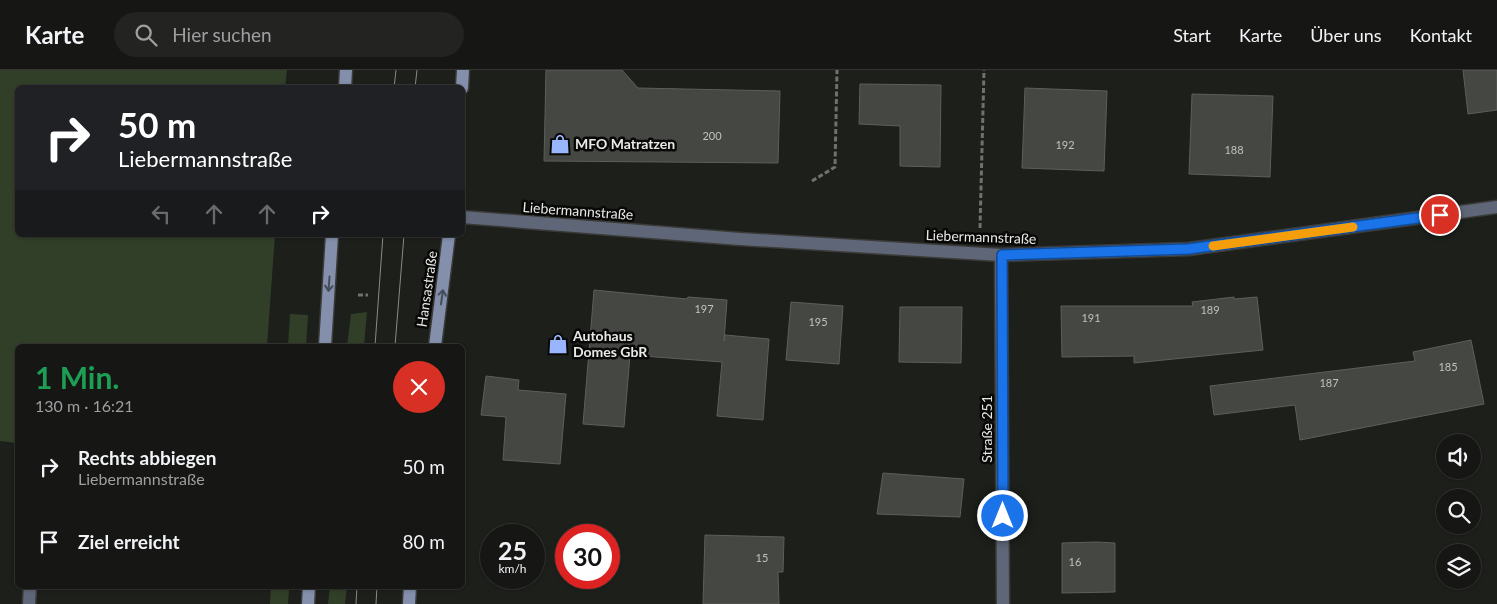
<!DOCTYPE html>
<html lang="de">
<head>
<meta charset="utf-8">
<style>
  :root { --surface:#161714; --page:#232422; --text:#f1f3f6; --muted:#9e9fa0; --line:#353634 }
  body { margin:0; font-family:Lato,sans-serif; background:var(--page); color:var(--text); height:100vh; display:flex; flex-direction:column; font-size:19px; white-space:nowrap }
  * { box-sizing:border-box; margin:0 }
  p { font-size:16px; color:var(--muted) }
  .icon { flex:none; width:28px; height:28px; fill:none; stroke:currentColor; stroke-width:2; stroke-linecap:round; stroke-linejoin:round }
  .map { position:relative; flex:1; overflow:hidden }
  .side { position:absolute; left:15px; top:274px; width:450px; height:245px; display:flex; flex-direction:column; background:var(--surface); border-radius:8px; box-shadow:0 1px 4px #0004,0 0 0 1px var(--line) }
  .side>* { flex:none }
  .top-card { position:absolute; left:15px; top:15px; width:450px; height:152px; border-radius:8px; box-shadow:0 1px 4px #0004,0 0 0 1px var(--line); background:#202124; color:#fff; overflow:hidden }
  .fabs { position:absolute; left:1436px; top:364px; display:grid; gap:10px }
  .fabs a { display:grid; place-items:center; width:45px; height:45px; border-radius:50%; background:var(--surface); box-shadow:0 1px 4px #0004,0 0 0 1px var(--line); font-size:25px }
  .speed { position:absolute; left:480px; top:454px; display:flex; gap:10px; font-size:25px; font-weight:700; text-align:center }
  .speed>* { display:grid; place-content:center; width:65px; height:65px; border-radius:50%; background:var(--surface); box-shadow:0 1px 4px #0004,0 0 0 1px var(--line); line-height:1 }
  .speed small { font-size:12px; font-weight:400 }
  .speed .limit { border:8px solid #d22; background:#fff; color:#111 }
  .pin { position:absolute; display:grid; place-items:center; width:42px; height:42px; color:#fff; margin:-21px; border:2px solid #fff; border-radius:50%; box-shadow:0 1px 5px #0007 }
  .me { position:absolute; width:55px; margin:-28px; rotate:0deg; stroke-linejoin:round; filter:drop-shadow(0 0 4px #0008) }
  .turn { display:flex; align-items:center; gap:18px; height:105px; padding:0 20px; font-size:22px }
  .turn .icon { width:65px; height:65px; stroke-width:2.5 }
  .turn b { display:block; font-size:35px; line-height:42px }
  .lanes { display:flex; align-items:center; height:48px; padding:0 20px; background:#0003; justify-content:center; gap:25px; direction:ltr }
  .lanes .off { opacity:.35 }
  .round { display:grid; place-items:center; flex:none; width:52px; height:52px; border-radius:26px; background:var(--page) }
  .summary { display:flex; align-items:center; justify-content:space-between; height:85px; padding:0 20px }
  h1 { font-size:30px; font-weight:700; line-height:38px; color:#1e9e55 }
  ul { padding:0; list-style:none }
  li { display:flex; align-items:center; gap:15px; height:75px; padding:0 20px }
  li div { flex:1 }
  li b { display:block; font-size:19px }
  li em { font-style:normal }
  header { display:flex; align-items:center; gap:30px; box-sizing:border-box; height:70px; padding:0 25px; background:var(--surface); border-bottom:1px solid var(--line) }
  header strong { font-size:24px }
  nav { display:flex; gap:28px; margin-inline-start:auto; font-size:18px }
  .search { width:350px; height:45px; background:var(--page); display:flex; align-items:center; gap:12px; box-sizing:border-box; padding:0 18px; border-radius:28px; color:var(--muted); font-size:19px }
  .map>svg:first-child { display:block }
</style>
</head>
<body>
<header>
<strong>Karte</strong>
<div class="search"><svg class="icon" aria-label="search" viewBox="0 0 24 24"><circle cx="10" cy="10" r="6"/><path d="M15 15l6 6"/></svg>Hier suchen</div>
<nav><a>Start</a><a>Karte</a><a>Über uns</a><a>Kontakt</a></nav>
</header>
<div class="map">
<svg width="1497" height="534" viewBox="0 0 1497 534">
  <rect width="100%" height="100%" fill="#1d1f1b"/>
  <g fill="#323f28">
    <polygon points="0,0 287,0 285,17 18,18 18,165 275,165 267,276 18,276 17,373 0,371"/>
    <polygon points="367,242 364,276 347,276 351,244"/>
    <polygon points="290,244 308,245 306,276 288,276"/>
    <polygon points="271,516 281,516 289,519 288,534 270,534"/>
    <polygon points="330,516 347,516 345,534 328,534"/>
  </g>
  <g fill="#454743" stroke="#5d5f5b">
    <polygon points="546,0 622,0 638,18 780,21 778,93 544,91"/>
    <polygon points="1463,0 1497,0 1497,40 1468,44"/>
    <polygon points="860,14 941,15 940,97 900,96 900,56 859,54"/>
    <polygon points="1025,18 1107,21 1104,101 1022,98"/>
    <polygon points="1192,24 1273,26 1270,107 1189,104"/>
    <polygon points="594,220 687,229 688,227 727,230 724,271 725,265 769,269 763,350 717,346 722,292 630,285 624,357 583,354"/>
    <polygon points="1234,227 1234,229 1257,227 1263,280 1134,293 1134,286 1062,287 1061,236 1193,236 1192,232"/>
    <polygon points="791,232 843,236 839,294 786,290"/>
    <polygon points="900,237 962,237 961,293 899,292"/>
    <polygon points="1471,270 1484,334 1300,370 1295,335 1214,345 1210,316 1415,291 1413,282"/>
    <polygon points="486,306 519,310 518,320 566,324 560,394 503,390 506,347 481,345"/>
    <polygon points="883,403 964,409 960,447 877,444"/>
    <polygon points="705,465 784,467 783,502 778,502 779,534 703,534"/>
    <polygon points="1097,472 1115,473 1115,522 1062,523 1062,473"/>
  </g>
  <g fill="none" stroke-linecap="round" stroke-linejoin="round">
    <defs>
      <polyline id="lane" points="29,534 30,516"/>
      <g id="street">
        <polyline points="462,147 740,169 1001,185 1189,179 1497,137"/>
        <polyline points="1001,185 1003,534"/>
      </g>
      <g id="secondary">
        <polyline points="345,18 346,0"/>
        <polyline points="462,18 463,0"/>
        <polyline points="325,276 332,165"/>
        <polyline points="435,276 449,165"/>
        <polyline points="308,534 309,516"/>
        <polyline points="409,534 410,516"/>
      </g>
    </defs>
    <use href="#lane" stroke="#3a3b38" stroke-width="15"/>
    <use href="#street" stroke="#3a3b38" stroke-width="15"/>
    <use href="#secondary" stroke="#3a3b38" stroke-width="15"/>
    <g stroke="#6f716d" stroke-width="3" stroke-dasharray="5 2.5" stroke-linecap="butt">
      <polyline points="812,111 835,97 837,0"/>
      <polyline points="980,158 984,0"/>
      <polyline points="358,225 368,225"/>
    </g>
    <use href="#lane" stroke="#5e6677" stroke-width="12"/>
    <use href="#street" stroke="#5e6677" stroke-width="12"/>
    <use href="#secondary" stroke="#838fab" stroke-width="12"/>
    <g stroke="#8a8b88" stroke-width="1">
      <polyline points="394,18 396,0"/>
      <polyline points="415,18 417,0"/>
      <polyline points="375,276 383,165"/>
      <polyline points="395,276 404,165"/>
      <polyline points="356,534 357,516"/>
      <polyline points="376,534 377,516"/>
    </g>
  </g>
  <defs><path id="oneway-shaft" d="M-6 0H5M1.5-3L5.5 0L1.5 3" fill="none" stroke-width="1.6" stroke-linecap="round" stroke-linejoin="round" transform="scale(1.25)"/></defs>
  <g stroke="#464c59">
    <use href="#oneway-shaft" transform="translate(329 214) rotate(94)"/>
    <use href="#oneway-shaft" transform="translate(442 227) rotate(-82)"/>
  </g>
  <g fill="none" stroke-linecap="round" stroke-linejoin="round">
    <defs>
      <polyline id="route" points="1003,446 1002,185 1188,179 1440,145"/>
    </defs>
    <use href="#route" stroke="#114b97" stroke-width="12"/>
    <use href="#route" stroke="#1a73e8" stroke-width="9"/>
    <polyline stroke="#f59e0b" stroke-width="9" points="1213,176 1353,157"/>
  </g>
  <defs>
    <symbol id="shop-bare" viewBox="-9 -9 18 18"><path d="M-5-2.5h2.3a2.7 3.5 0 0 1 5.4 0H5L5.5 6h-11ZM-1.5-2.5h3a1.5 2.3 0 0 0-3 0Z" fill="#99b5fd" stroke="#080807" stroke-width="2.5" paint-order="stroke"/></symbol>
  </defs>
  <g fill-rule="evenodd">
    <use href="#shop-bare" x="546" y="60" width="28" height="28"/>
    <use href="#shop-bare" x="544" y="260" width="28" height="28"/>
  </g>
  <g text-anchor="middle" stroke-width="5" stroke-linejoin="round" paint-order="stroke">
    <g font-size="11" fill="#c0c1bf">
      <text x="712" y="70">200</text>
      <text x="1065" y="79">192</text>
      <text x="1234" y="84">188</text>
      <text x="704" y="243">197</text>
      <text x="1210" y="244">189</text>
      <text x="1091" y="252">191</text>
      <text x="818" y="256">195</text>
      <text x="1448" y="301">185</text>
      <text x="1329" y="317">187</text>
      <text x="762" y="492">15</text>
      <text x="1075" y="496">16</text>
    </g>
    <g font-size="14" font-weight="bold" fill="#e9eae8" stroke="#080807" text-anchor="start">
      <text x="575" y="79">MFO Matratzen</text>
      <text x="573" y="271">Autohaus<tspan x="573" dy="16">Domes GbR</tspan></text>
    </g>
    <g font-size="14" fill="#e9eae8" stroke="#080807">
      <text transform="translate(578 141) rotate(4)" y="5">Liebermannstraße</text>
      <text transform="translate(981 167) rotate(2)" y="5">Liebermannstraße</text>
      <text transform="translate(427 219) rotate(-82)" y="5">Hansastraße</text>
      <text transform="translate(987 359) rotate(-90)" y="5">Straße 251</text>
    </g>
  </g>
</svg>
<div class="fabs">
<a><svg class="icon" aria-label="sound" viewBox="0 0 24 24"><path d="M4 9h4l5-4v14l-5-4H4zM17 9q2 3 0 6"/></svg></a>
<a><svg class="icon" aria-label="search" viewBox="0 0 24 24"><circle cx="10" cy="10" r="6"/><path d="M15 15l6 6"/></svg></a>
<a><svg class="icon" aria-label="layers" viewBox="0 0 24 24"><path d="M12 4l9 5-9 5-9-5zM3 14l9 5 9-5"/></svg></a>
</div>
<div class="speed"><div>25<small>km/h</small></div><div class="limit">30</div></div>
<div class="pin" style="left:1440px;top:145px;background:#d93025"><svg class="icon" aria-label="arrive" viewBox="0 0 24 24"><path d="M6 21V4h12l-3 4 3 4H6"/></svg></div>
<svg class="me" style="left:1003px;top:446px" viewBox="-20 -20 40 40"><circle r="17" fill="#1a73e8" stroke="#fff" stroke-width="3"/><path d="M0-11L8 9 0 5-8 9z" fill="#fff"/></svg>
<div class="top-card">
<div class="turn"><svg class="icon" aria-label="right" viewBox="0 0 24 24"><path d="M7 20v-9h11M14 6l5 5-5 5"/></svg><div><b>50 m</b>Liebermannstraße</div></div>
<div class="lanes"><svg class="icon off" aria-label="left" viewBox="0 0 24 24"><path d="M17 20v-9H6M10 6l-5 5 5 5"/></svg><svg class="icon off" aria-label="ahead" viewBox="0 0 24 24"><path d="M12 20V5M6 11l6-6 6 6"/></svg><svg class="icon off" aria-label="ahead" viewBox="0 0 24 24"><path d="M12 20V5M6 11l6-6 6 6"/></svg><svg class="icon" aria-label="right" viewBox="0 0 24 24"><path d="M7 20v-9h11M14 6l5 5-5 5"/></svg></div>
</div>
<section class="side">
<div class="summary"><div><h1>1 Min.</h1><p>130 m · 16:21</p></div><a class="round" style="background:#d93025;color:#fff"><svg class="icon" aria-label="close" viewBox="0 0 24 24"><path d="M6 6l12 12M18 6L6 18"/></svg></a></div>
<ul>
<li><svg class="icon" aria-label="right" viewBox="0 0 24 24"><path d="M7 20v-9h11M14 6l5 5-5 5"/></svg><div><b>Rechts abbiegen</b><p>Liebermannstraße</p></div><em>50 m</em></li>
<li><svg class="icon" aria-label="arrive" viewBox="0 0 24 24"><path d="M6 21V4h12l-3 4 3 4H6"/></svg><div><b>Ziel erreicht</b></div><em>80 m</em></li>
</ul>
</section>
</div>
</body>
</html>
